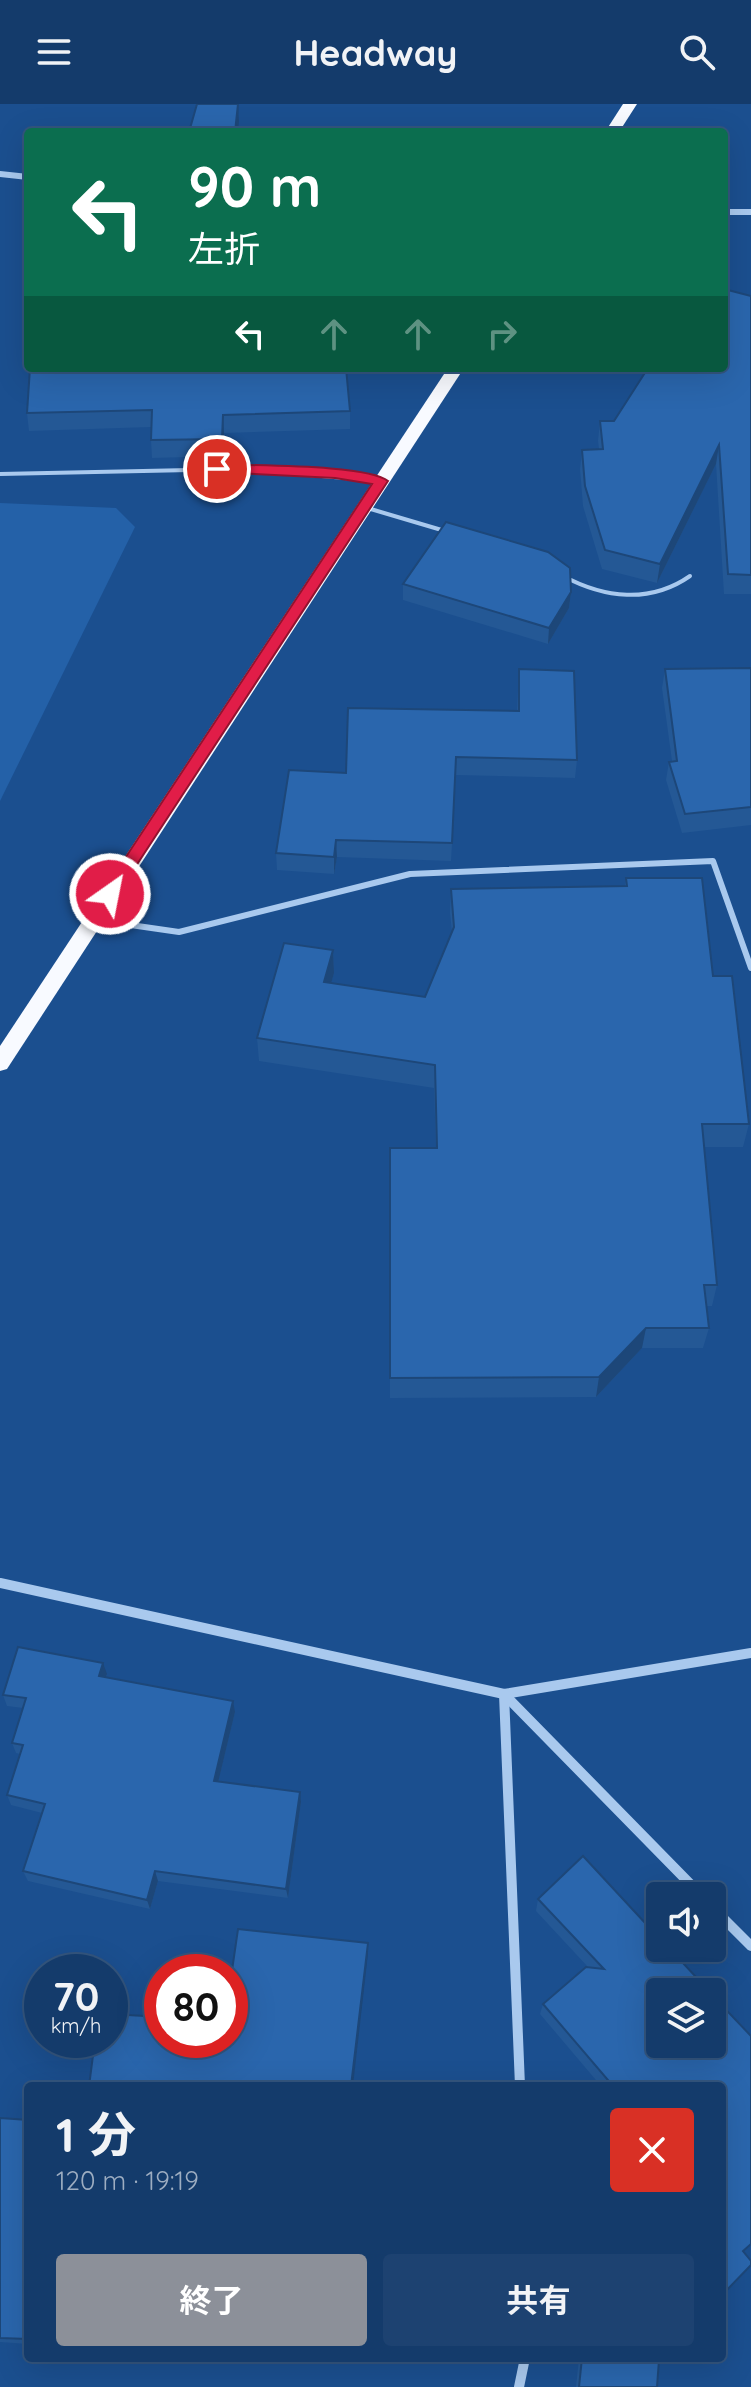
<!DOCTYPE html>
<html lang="ja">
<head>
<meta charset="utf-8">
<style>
  :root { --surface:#143b6b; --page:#1d4271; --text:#f1f3f6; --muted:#9dadc1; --line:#33557e; --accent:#8c9099 }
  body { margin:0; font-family:Quicksand,"Noto Sans JP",sans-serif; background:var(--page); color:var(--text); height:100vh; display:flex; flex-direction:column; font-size:30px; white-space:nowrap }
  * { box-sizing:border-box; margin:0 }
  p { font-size:26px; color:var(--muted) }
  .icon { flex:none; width:44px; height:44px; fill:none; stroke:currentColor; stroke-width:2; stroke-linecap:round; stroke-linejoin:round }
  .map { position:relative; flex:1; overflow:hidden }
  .sheet { position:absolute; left:24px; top:1978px; width:702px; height:280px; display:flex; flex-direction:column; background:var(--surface); border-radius:8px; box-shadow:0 8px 32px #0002,0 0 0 2px var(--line) }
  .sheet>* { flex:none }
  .banner { position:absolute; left:24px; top:24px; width:704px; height:244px; border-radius:8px; box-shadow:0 8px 32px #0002,0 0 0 2px var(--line); background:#0b6e4f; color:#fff; overflow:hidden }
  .tools { position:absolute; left:646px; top:1778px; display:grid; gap:16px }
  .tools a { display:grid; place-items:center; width:80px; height:80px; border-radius:8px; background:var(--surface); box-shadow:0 8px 32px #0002,0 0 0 2px var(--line); font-size:40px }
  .speed { position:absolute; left:24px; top:1850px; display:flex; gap:16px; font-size:40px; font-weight:700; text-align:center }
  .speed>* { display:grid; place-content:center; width:104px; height:104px; border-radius:50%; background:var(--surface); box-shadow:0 8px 32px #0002,0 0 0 2px var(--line); line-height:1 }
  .speed small { font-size:20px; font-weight:400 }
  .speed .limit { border:12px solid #d22; background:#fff; color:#111 }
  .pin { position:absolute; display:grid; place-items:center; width:68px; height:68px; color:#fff; margin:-34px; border:4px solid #fff; border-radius:50%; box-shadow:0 2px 8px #0007 }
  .me { position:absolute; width:88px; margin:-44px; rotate:33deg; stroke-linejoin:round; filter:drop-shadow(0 0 6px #0008) }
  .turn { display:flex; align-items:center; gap:28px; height:168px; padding:0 32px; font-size:36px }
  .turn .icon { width:104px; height:104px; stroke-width:2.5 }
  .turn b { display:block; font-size:56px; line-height:68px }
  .lanes { display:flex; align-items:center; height:76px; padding:0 32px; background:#0003; justify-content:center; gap:40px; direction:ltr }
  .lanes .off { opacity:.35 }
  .round { display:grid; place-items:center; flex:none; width:84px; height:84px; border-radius:8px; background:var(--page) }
  .headline { display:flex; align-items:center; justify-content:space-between; height:136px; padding:0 32px }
  h1 { font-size:48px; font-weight:700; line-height:60px }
  .primary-button { display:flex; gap:16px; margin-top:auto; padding:16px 32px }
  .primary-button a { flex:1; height:92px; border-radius:8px; background:var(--accent); color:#fff; font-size:32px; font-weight:700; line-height:92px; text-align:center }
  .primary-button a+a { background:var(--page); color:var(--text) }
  header { display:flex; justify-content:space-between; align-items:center; height:104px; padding:0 32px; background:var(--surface); font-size:36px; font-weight:700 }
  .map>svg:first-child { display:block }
</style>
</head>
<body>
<header><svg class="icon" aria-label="menu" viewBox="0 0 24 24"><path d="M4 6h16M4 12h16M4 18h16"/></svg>Headway<svg class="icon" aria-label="search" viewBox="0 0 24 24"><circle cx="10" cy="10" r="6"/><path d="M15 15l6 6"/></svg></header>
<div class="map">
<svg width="751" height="2283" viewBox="0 0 751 2283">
  <rect width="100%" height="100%" fill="#1b4f8f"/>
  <polygon fill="#2461a8" points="0,399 116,404 135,423 0,697"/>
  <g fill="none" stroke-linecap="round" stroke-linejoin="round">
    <g stroke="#a9c9ee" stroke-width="4">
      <polyline points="0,370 238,365 380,377"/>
      <polyline points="364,403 445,427"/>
      <path d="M 563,472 C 604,494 650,500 690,472"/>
    </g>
    <polyline stroke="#a9c9ee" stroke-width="6" points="96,816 179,828 410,770 713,757 751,864"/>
    <g stroke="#a9c9ee" stroke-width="6">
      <polyline points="0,70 28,73"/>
      <polyline points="724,108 751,108"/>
    </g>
    <g stroke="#a9c9ee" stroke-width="10">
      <polyline points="0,1479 504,1590 702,1792"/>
      <polyline points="712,1803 751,1842"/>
      <polyline points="520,1982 504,1590 751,1549"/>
      <polyline points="519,2283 525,2254"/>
    </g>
    <g fill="#f8faff" fill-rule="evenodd">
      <polygon points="623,0 637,0 619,28 605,28"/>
      <polygon points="448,264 464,264 7,965 0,967 0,942"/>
    </g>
  </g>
  <g fill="#245895">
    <polygon points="751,192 751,490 724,490 716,360 657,479 602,465 583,402 580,365 582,346 599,345 598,337 600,317 614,317"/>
    <polygon points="30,264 350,307 350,325 224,329 224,352 152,354 151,336 151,323 29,327 27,309"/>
    <polygon points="403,480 571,488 569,504 548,540 403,496"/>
    <polygon points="751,564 751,721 682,729 666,676 669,658 672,657 662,584 665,565"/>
    <polygon points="519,565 577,656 575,674 456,671 451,757 337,753 334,770 277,766 276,749 346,669 517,607"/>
    <polygon points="626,774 713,872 749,1020 743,1043 704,1043 717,1181 712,1202 706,1202 709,1224 703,1244 642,1244 596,1293 390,1294 390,1044 436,1044 434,984 259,957 257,934 333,846 334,869 331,879 425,893 452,828 450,809 451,785 625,782"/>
    <polygon points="107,1570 106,1573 235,1608 218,1678 301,1698 288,1794 158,1777 150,1805 28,1777 23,1767 42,1709 11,1701 7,1691 20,1650 16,1649 12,1639 23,1604 7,1602 3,1591"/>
    <polygon points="583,1752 660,1835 660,1844 669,1844 710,1888 660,1888 660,1940 712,1940 712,1891 751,1932 751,2140 743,2147 751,2157 751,2161 722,2191 722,1982 601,1982 540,1910 543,1900 586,1863 588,1863 536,1807 538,1795"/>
    <polygon points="0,2014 28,2016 28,2240 0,2238"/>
    <polygon points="579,2254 661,2254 659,2256 657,2283 576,2283"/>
  </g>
  <g fill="#1d4779">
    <polygon points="238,0 239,17 238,28 235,28"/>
    <polygon points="223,311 224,329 224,352 222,335"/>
    <polygon points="719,341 716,360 657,479 660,460"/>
    <polygon points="571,488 569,504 548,540 549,524"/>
    <polygon points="336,736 337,753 334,770 334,753"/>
    <polygon points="333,846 334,869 325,901 324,878"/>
    <polygon points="646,1224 642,1244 596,1293 599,1273"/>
    <polygon points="103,1559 107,1570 102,1583 99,1572"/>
    <polygon points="233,1597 235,1608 216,1687 214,1677"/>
    <polygon points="300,1688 301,1698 288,1794 286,1785"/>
    <polygon points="155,1767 158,1777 150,1805 147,1796"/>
    <polygon points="368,1839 368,1850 353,1982 351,1982"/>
  </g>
  <g fill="#2a66ad" stroke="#1d4779" stroke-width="2">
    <polygon points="197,0 238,0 235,28 189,28"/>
    <polygon points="724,185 751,192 751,471 728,470 719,341 660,460 605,446 585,382 582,346 603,345 600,317 614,317 648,264 724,264"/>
    <polygon points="30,264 346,264 350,307 223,311 222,335 151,336 152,306 27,309"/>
    <polygon points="446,418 548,448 570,464 571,488 549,524 403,480"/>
    <polygon points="751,564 751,703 685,710 669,658 677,657 665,565"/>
    <polygon points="519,565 574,567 577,656 456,653 452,739 336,736 334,753 276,749 289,666 346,669 348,604 519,607"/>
    <polygon points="626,774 702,774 713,872 732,872 749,1020 702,1020 717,1181 704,1181 709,1224 646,1224 599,1273 390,1274 390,1044 437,1044 435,961 257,934 284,839 333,846 324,878 425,893 454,823 451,785 627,782"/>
    <polygon points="18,1543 103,1559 99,1572 233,1597 214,1677 300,1688 286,1785 155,1767 147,1796 23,1767 45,1700 7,1691 23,1641 12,1639 26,1594 3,1591"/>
    <polygon points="583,1752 660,1835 660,1844 669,1844 710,1888 660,1888 660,1940 712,1940 712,1891 751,1932 751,2140 743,2147 751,2157 751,2161 722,2191 722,1982 613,1982 543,1900 586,1863 604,1865 538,1795"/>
    <polygon points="238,1825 368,1839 351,1982 89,1982 95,1936 110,1936 110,1910 162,1913 162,1936 230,1936 230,1880"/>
    <polygon points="0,2014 28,2016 28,2235 0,2234"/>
    <polygon points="582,2254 661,2254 659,2256 657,2283 579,2283"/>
  </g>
  <path fill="#e11d48" stroke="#92132f" stroke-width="2" d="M 217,360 C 250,362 368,360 388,377 L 115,794 L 104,794 L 104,786 L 372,380 L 335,374 L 213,368 L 210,365 Z"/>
</svg>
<div class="tools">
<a><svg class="icon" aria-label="sound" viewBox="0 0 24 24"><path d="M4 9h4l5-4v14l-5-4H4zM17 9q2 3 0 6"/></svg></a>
<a><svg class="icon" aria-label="layers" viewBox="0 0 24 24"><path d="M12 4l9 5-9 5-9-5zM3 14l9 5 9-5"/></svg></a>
</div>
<div class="speed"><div>70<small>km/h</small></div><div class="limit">80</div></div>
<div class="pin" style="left:217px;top:365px;background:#d93025"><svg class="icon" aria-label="arrive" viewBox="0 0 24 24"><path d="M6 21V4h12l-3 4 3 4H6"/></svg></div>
<svg class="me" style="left:110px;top:790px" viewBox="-20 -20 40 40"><circle r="17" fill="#e11d48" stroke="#fff" stroke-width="3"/><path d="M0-11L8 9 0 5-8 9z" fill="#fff"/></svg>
<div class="banner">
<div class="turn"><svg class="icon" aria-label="left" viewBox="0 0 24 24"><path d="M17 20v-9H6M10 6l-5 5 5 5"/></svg><div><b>90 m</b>左折</div></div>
<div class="lanes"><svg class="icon" aria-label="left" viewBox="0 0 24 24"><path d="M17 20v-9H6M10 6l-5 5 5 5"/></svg><svg class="icon off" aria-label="ahead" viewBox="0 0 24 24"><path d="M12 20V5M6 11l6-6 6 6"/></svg><svg class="icon off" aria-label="ahead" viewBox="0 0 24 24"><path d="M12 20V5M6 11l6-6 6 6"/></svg><svg class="icon off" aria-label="right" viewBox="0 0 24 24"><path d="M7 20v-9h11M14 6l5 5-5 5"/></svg></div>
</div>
<section class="sheet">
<div class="headline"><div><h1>1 分</h1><p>120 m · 19:19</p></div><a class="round" style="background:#d93025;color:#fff"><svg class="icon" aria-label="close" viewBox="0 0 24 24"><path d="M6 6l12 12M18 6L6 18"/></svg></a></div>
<div class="primary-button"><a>終了</a><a>共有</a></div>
</section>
</div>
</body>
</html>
